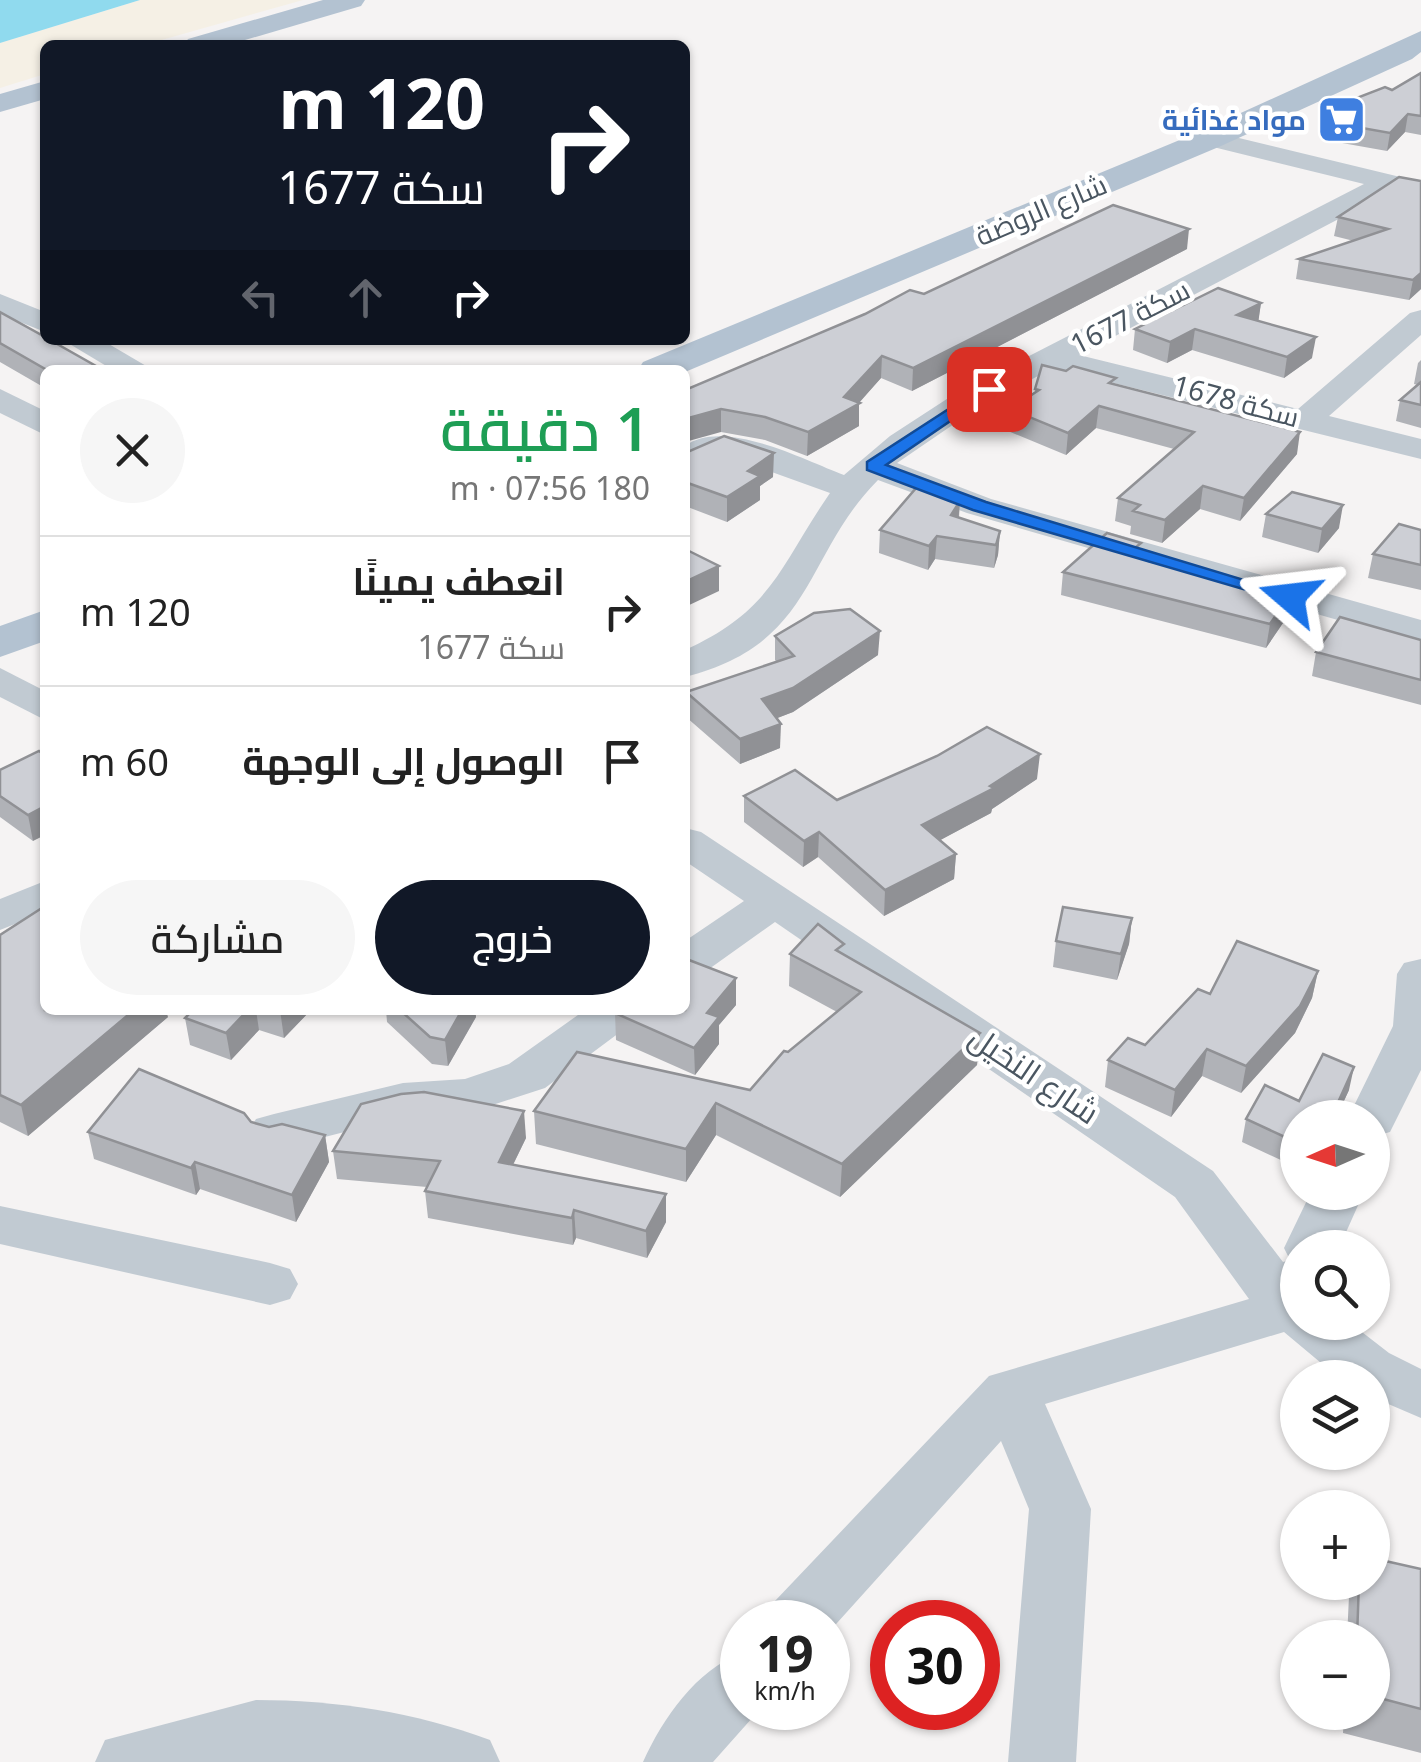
<!DOCTYPE html>
<html lang="ar">
<head>
<meta charset="utf-8">
<style>
  :root { --surface:#fff; --page:#f6f6f6; --text:#222; --muted:#767676; --line:#e0e0e0; --accent:#111827 }
  body { margin:0; font-family:"Noto Sans",Cairo,sans-serif; background:var(--page); color:var(--text); direction:rtl; height:100vh; display:flex; flex-direction:column; font-size:38px; white-space:nowrap }
  * { box-sizing:border-box; margin:0 }
  p { font-size:32px; color:var(--muted) }
  .icon { flex:none; width:55px; height:55px; fill:none; stroke:currentColor; stroke-width:2; stroke-linecap:round; stroke-linejoin:round }
  .map { position:relative; flex:1; overflow:hidden; direction:ltr }
  .sheet { position:absolute; left:40px; top:365px; width:650px; height:650px; display:flex; flex-direction:column; background:var(--surface); border-radius:15px; box-shadow:0 2px 8px #0004; direction:rtl }
  .sheet>* { flex:none }
  .banner { position:absolute; left:40px; top:40px; width:650px; height:305px; border-radius:15px; box-shadow:0 2px 8px #0004; direction:rtl; background:#111827; color:#fff; overflow:hidden }
  .needle { width:65px; rotate:267deg }
  .tools { position:absolute; left:1280px; top:1100px; display:grid; gap:20px }
  .tools a { display:grid; place-items:center; width:110px; height:110px; border-radius:50%; background:var(--surface); box-shadow:0 2px 8px #0004; font-size:50px }
  .speed { position:absolute; left:720px; top:1600px; display:flex; gap:20px; font-size:50px; font-weight:700; text-align:center }
  .speed>* { display:grid; place-content:center; width:130px; height:130px; border-radius:50%; background:var(--surface); box-shadow:0 2px 8px #0004; line-height:1 }
  .speed small { font-size:25px; font-weight:400 }
  .speed .limit { border:15px solid #d22; background:#fff; color:#111 }
  .pin { position:absolute; display:grid; place-items:center; width:85px; height:85px; color:#fff; margin:-42px; border-radius:20px; box-shadow:0 5px 15px #0006 }
  .me { position:absolute; width:110px; margin:-55px; rotate:287deg; stroke-linejoin:round; filter:drop-shadow(0 0 8px #0008) }
  .turn { display:flex; align-items:center; gap:35px; height:210px; padding:0 40px; font-size:45px }
  .turn .icon { width:130px; height:130px; stroke-width:2.5 }
  .turn b { display:block; font-size:70px; line-height:85px }
  .lanes { display:flex; align-items:center; height:95px; padding:0 40px; background:#0003; justify-content:center; gap:50px; direction:ltr }
  .lanes .off { opacity:.35 }
  .round { display:grid; place-items:center; flex:none; width:105px; height:105px; border-radius:52px; background:var(--page) }
  .head { display:flex; align-items:center; justify-content:space-between; height:170px; padding:0 40px }
  h1 { font-size:60px; font-weight:600; line-height:75px; color:#1e9e55 }
  .button { display:flex; gap:20px; margin-top:auto; padding:20px 40px }
  .button a { flex:1; height:115px; border-radius:60px; background:var(--accent); color:#fff; font-size:40px; font-weight:600; line-height:115px; text-align:center }
  .button a+a { background:var(--page); color:var(--text) }
  ul { padding:0; list-style:none }
  li { display:flex; align-items:center; gap:30px; height:150px; padding:0 40px; border-top:2px solid var(--line) }
  li div { flex:1 }
  li b { display:block; font-size:38px }
  li em { font-style:normal }
  .map>svg:first-child { display:block }
</style>
</head>
<body>
<div class="map">
<svg width="1421" height="1762" viewBox="0 0 1421 1762">
  <rect width="100%" height="100%" fill="#f5f3f3"/>
  <polygon fill="#f5f0e5" points="140,0 303,0 144,45 45,45 45,74 0,88 0,43"/>
  <polygon fill="#90daee" points="0,0 140,0 0,43"/>
  <g fill="none" stroke-linecap="round" stroke-linejoin="round">
    <g fill="#c1cad2" fill-rule="evenodd">
      <path d="M 1210,131 L 1421,182 L 1421,198 L 1392,191 L 1079,355 L 1298,409 L 1410,313 L 1421,310 L 1421,335 L 1329,416 L 1421,439 L 1421,459 L 1053,368 L 976,409 L 897,463 L 991,499 L 1421,620 L 1421,644 L 967,513 L 878,480 C 803,555 816,644 685,677 L 685,650 C 773,610 779,567 830,493 L 724,455 L 685,473 L 685,446 C 723,417 804,460 844,475 L 890,436 L 953,395 L 1364,184 L 1201,144 L 1197,139 Z"/>
      <polygon points="0,294 45,312 45,332 0,314"/>
      <polygon points="63,340 102,340 153,370 113,370"/>
      <polygon points="0,389 45,411 45,435 0,413"/>
      <polygon points="0,668 45,691 45,720 0,697"/>
      <polygon points="685,828 701,832 1213,1171 1283,1262 1290,1260 1284,1248 1311,1192 1364,1192 1339,1248 1298,1248 1298,1322 1349,1322 1389,1353 1421,1369 1421,1418 1372,1397 1372,1378 1339,1378 1284,1332 1045,1404 1091,1509 1076,1762 1008,1762 1029,1509 1001,1441 828,1633 828,1622 765,1622 774,1602 989,1376 1249,1299 1175,1197 775,922 702,974 685,978 685,941 744,901 685,861"/>
      <polygon points="45,881 45,912 0,930 0,899"/>
      <polygon points="1421,959 1421,1070 1390,1132 1372,1137 1372,1118 1348,1118 1393,1026 1397,974 1404,963"/>
      <polygon points="585,1010 642,1010 635,1021 545,1088 468,1113 403,1117 274,1150 256,1145 248,1132 256,1119 274,1114 403,1083 465,1079 509,1064"/>
      <polygon points="0,1206 270,1263 290,1269 298,1284 290,1299 270,1305 0,1244"/>
      <path d="M 742,1653 L 742,1708 L 761,1708 L 713,1762 L 643,1762 C 663,1718 696,1670 742,1653 Z"/>
      <path d="M 256,1700 C 335,1700 415,1712 490,1740 L 500,1762 L 95,1762 L 105,1740 Z"/>
    </g>
    <g fill="#b3c2d1" fill-rule="evenodd">
      <polygon points="323,0 365,0 361,6 228,45 184,45 188,39"/>
      <polygon points="1421,31 1421,52 1412,59 1221,146 685,372 638,370 643,362 1199,132"/>
      <polygon points="45,81 45,99 0,112 0,94"/>
      <polygon points="45,610 45,641 0,657 0,626"/>
    </g>
  </g>
  <g fill="#b0b2b7">
    <polygon points="1421,73 1421,135 1405,132 1387,151 1342,143 1347,124 1338,121 1341,104 1392,90"/>
    <polygon points="1421,181 1421,289 1409,300 1296,279 1299,259 1354,241 1334,236 1338,217"/>
    <polygon points="1187,249 912,391 881,378 859,402 859,426 807,456 765,440 721,432 685,390 924,294"/>
    <polygon points="1261,303 1258,321 1312,358 1284,378 1192,350 1167,363 1133,350 1135,329"/>
    <polygon points="0,312 103,370 45,370 45,388 0,362"/>
    <polygon points="1421,360 1421,428 1396,421 1400,400 1418,385 1414,384 1418,363"/>
    <polygon points="1115,384 1297,454 1240,521 1200,509 1162,543 1130,534 1131,526 1115,521 1118,498 1174,449 1096,428 1066,455 1008,431 1010,409 1035,392 1035,389"/>
    <polygon points="685,453 773,477 760,486 760,500 727,522 685,506"/>
    <polygon points="960,501 959,518 1000,531 998,555 994,568 935,559 928,570 879,553 880,530"/>
    <polygon points="1266,514 1339,528 1318,553 1262,537"/>
    <polygon points="1421,530 1421,590 1368,578 1373,554"/>
    <polygon points="1139,554 1152,562 1285,620 1266,648 1061,595 1063,572"/>
    <polygon points="775,636 878,655 793,712 777,718 780,748 740,764 686,717 686,692 777,662 775,660"/>
    <polygon points="1421,640 1421,705 1312,676 1316,652"/>
    <polygon points="39,751 33,841 0,817 0,770"/>
    <polygon points="1037,779 992,809 991,813 940,840 956,854 954,879 884,916 818,857 803,867 744,822 744,796 837,800"/>
    <polygon points="1132,918 1129,944 1117,980 1053,967 1056,941"/>
    <polygon points="0,935 45,1010 168,1017 28,1136 0,1122"/>
    <polygon points="790,954 844,954 980,1033 977,1065 840,1197 716,1135 686,1182 536,1144 534,1111 750,1090 788,1052 837,1012 789,986"/>
    <polygon points="1318,971 1312,998 1295,1033 1241,1093 1202,1076 1171,1117 1105,1087 1108,1060 1145,1045 1210,994"/>
    <polygon points="736,978 736,1005 719,1025 719,1044 695,1075 616,1040 615,1013"/>
    <polygon points="193,1010 311,1010 284,1038 259,1030 231,1060 190,1045 185,1018"/>
    <polygon points="386,1010 475,1010 476,1017 448,1066 432,1064 387,1022"/>
    <polygon points="1349,1090 1336,1118 1298,1118 1298,1168 1242,1142 1246,1119"/>
    <polygon points="251,1122 269,1127 325,1135 329,1162 296,1222 200,1189 196,1195 94,1159 88,1132"/>
    <polygon points="526,1138 513,1165 666,1222 647,1258 576,1238 573,1245 428,1218 425,1191 427,1187 337,1179 333,1151"/>
    <polygon points="1421,1569 1421,1753 1343,1733 1344,1712 1372,1712 1372,1638 1347,1638 1349,1596 1353,1582 1372,1582"/>
  </g>
  <g fill="#909195">
    <polygon points="1408,114 1405,132 1387,151 1390,133"/>
    <polygon points="1189,229 1187,249 912,391 913,368"/>
    <polygon points="1421,273 1421,289 1409,300 1413,280"/>
    <polygon points="1261,303 1258,324 1237,315"/>
    <polygon points="1195,329 1192,350 1167,363 1170,342"/>
    <polygon points="1316,337 1312,358 1284,378 1287,357"/>
    <polygon points="882,356 881,378 859,403 859,426 807,456 808,432 844,397"/>
    <polygon points="1099,406 1096,428 1066,455 1068,433"/>
    <polygon points="721,409 721,432 685,442 685,419"/>
    <polygon points="1300,432 1297,454 1240,521 1244,498"/>
    <polygon points="774,453 773,477 760,486 760,500 727,522 727,497 748,471"/>
    <polygon points="1203,486 1200,509 1162,543 1165,520"/>
    <polygon points="960,501 958,524 951,515"/>
    <polygon points="1343,505 1339,528 1318,553 1322,529"/>
    <polygon points="1000,531 998,555 994,568 996,545"/>
    <polygon points="937,536 935,559 928,570 929,546"/>
    <polygon points="719,566 719,591 685,607 685,582"/>
    <polygon points="1289,596 1285,620 1266,648 1270,624"/>
    <polygon points="880,631 878,655 793,712 762,724 762,699"/>
    <polygon points="781,724 780,748 740,764 740,739"/>
    <polygon points="1040,754 1037,779 992,809 991,813 920,851 922,825 990,786"/>
    <polygon points="45,806 45,835 33,841 28,815"/>
    <polygon points="819,832 818,857 803,867 804,841"/>
    <polygon points="956,854 954,879 884,916 885,890"/>
    <polygon points="1132,918 1129,944 1117,980 1121,954"/>
    <polygon points="1318,971 1312,998 1295,1033 1241,1093 1246,1066"/>
    <polygon points="736,978 736,1005 719,1025 719,1044 695,1075 694,1048 707,1013"/>
    <polygon points="134,1010 166,1010 168,1017 28,1136 21,1105"/>
    <polygon points="248,1010 256,1010 259,1030 231,1060 226,1033"/>
    <polygon points="280,1010 311,1010 284,1038"/>
    <polygon points="462,1010 475,1010 476,1017 448,1066 445,1040"/>
    <polygon points="980,1033 977,1065 840,1197 842,1164"/>
    <polygon points="1207,1049 1202,1076 1171,1117 1175,1090"/>
    <polygon points="1354,1067 1349,1090 1336,1118 1331,1118"/>
    <polygon points="716,1103 716,1135 686,1182 686,1149"/>
    <polygon points="524,1111 526,1138 501,1189 499,1162"/>
    <polygon points="325,1135 329,1162 296,1222 292,1195"/>
    <polygon points="195,1162 200,1189 196,1195 191,1168"/>
    <polygon points="666,1194 666,1222 647,1258 646,1231"/>
    <polygon points="574,1210 576,1238 573,1245 572,1218"/>
  </g>
  <g fill="#cdcfd5" stroke="#909195" stroke-width="2.5">
    <polygon points="1421,73 1421,116 1408,114 1390,133 1345,125 1361,110 1341,104 1385,87 1392,90"/>
    <polygon points="1399,177 1421,181 1421,273 1413,280 1299,259 1388,229 1338,217"/>
    <polygon points="1113,205 1189,229 913,368 882,356 844,397 860,403 808,432 765,417 721,409 685,419 685,390 865,314 910,290 924,294"/>
    <polygon points="1218,288 1261,303 1237,315 1316,337 1287,357 1195,329 1170,342 1135,329"/>
    <polygon points="0,312 45,337 45,340 50,340 103,370 47,370 0,343"/>
    <polygon points="1042,365 1066,371 1073,366 1116,378 1109,383 1300,432 1244,498 1203,486 1165,520 1133,511 1140,505 1118,498 1194,432 1099,406 1068,433 1010,409 1039,390 1035,389"/>
    <polygon points="1421,382 1421,405 1400,400"/>
    <polygon points="724,436 774,453 748,471 760,476 727,497 685,482 685,453"/>
    <polygon points="917,487 960,501 951,515 1000,531 996,545 937,536 929,546 880,530"/>
    <polygon points="1292,492 1343,505 1322,529 1266,514"/>
    <polygon points="1399,524 1421,530 1421,565 1373,554"/>
    <polygon points="1107,533 1141,543 1131,551 1152,558 1149,561 1289,596 1270,624 1063,572"/>
    <polygon points="685,549 719,566 685,582"/>
    <polygon points="850,609 880,631 793,688 762,699 781,724 740,739 686,692 794,656 775,636 814,613"/>
    <polygon points="1340,617 1421,640 1421,680 1316,652"/>
    <polygon points="987,727 1040,754 990,786 994,788 922,825 956,854 885,890 819,832 804,841 744,796 795,770 837,800 937,756"/>
    <polygon points="39,751 45,755 45,806 28,815 0,796 0,770"/>
    <polygon points="45,906 45,1010 134,1010 21,1105 0,1095 0,935"/>
    <polygon points="1063,907 1132,918 1121,954 1056,941"/>
    <polygon points="818,924 844,944 836,950 980,1033 842,1164 716,1103 686,1149 534,1111 577,1052 750,1090 784,1051 788,1052 861,992 790,954"/>
    <polygon points="1237,941 1318,971 1300,1006 1246,1066 1207,1049 1175,1090 1108,1060 1128,1038 1145,1045 1198,989 1210,994"/>
    <polygon points="689,960 736,978 707,1013 719,1017 694,1048 615,1013 619,1010 685,1010 685,963"/>
    <polygon points="193,1010 248,1010 226,1033 185,1018"/>
    <polygon points="400,1010 462,1010 445,1040 430,1037"/>
    <polygon points="1323,1054 1354,1067 1331,1118 1298,1118 1298,1143 1246,1119 1265,1085 1299,1101"/>
    <polygon points="139,1069 244,1113 251,1122 269,1127 282,1124 325,1135 292,1195 195,1162 191,1168 88,1132"/>
    <polygon points="424,1092 524,1111 499,1162 666,1194 646,1231 574,1210 572,1218 425,1191 440,1161 333,1151 361,1104 401,1094"/>
    <polygon points="1372,1558 1421,1569 1421,1709 1372,1696 1372,1638 1357,1638 1359,1582 1372,1582"/>
  </g>
  <polygon fill="#1a73e8" stroke="#114b97" stroke-width="2.5" points="984,386 997,389 886,465 986,502 1300,597 1284,601 973,510 867,470 867,462"/>
  <defs>
    <symbol id="supermarket-square" viewBox="-11 -11 22 22"><rect x="-9" y="-9" width="18" height="18" rx="4" fill="#3f7fe0" stroke="#fff"/><path d="M-6-5.5h2.5l.6 2H6L4.5 2H-2.5L-4.4-4H-6ZM-1.5 3.2a1.3 1.3 0 1 0 .1 0ZM3 3.2a1.3 1.3 0 1 0 .1 0Z" fill="#fff"/></symbol>
  </defs>
  <g fill-rule="evenodd">
    <use href="#supermarket-square" x="1314" y="92" width="55" height="55"/>
  </g>
  <g text-anchor="middle" stroke-width="9" stroke-linejoin="round" paint-order="stroke">
    <g font-size="28" font-weight="bold" fill="#366cbe" stroke="#fff" text-anchor="end">
      <text x="1306" y="130">مواد غذائية</text>
    </g>
    <g font-size="28" fill="#4a5661" stroke="#fff">
      <text transform="translate(1041 210) rotate(-23)" y="10">شارع الروضة</text>
      <text transform="translate(1130 317) rotate(-27)" y="10">سكة 1677</text>
      <text transform="translate(1236 401) rotate(15)" y="10">سكة 1678</text>
    </g>
    <g font-size="32" fill="#4a5661" stroke="#fff">
      <text transform="translate(1034 1075) rotate(34)" y="11">شارع النخيل</text>
    </g>
  </g>
</svg>
<div class="tools">
<a><svg class="needle" viewBox="-14 -14 28 28"><path d="M0-13l5 13h-10z" fill="#e53935"/><path d="M0 13l5-13h-10z" fill="#767676"/></svg></a>
<a><svg class="icon" aria-label="search" viewBox="0 0 24 24"><circle cx="10" cy="10" r="6"/><path d="M15 15l6 6"/></svg></a>
<a><svg class="icon" aria-label="layers" viewBox="0 0 24 24"><path d="M12 4l9 5-9 5-9-5zM3 14l9 5 9-5"/></svg></a>
<a>+</a>
<a>−</a>
</div>
<div class="speed"><div>19<small>km/h</small></div><div class="limit">30</div></div>
<div class="pin" style="left:989px;top:389px;background:#d93025"><svg class="icon" aria-label="arrive" viewBox="0 0 24 24"><path d="M6 21V4h12l-3 4 3 4H6"/></svg></div>
<svg class="me" style="left:1290px;top:597px" viewBox="-20 -20 40 40"><path d="M0-17L14 15 0 8-14 15z" fill="#1a73e8" stroke="#fff" stroke-width="4"/></svg>
<div class="banner">
<div class="turn"><svg class="icon" aria-label="right" viewBox="0 0 24 24"><path d="M7 20v-9h11M14 6l5 5-5 5"/></svg><div><b>120 m</b>سكة 1677</div></div>
<div class="lanes"><svg class="icon off" aria-label="left" viewBox="0 0 24 24"><path d="M17 20v-9H6M10 6l-5 5 5 5"/></svg><svg class="icon off" aria-label="ahead" viewBox="0 0 24 24"><path d="M12 20V5M6 11l6-6 6 6"/></svg><svg class="icon" aria-label="right" viewBox="0 0 24 24"><path d="M7 20v-9h11M14 6l5 5-5 5"/></svg></div>
</div>
<section class="sheet">
<div class="head"><div><h1>1 دقيقة</h1><p>180 m · 07:56</p></div><a class="round"><svg class="icon" aria-label="close" viewBox="0 0 24 24"><path d="M6 6l12 12M18 6L6 18"/></svg></a></div>
<ul>
<li><svg class="icon" aria-label="right" viewBox="0 0 24 24"><path d="M7 20v-9h11M14 6l5 5-5 5"/></svg><div><b>انعطف يمينًا</b><p>سكة 1677</p></div><em>120 m</em></li>
<li><svg class="icon" aria-label="arrive" viewBox="0 0 24 24"><path d="M6 21V4h12l-3 4 3 4H6"/></svg><div><b>الوصول إلى الوجهة</b></div><em>60 m</em></li>
</ul>
<div class="button"><a>خروج</a><a>مشاركة</a></div>
</section>
</div>
</body>
</html>
